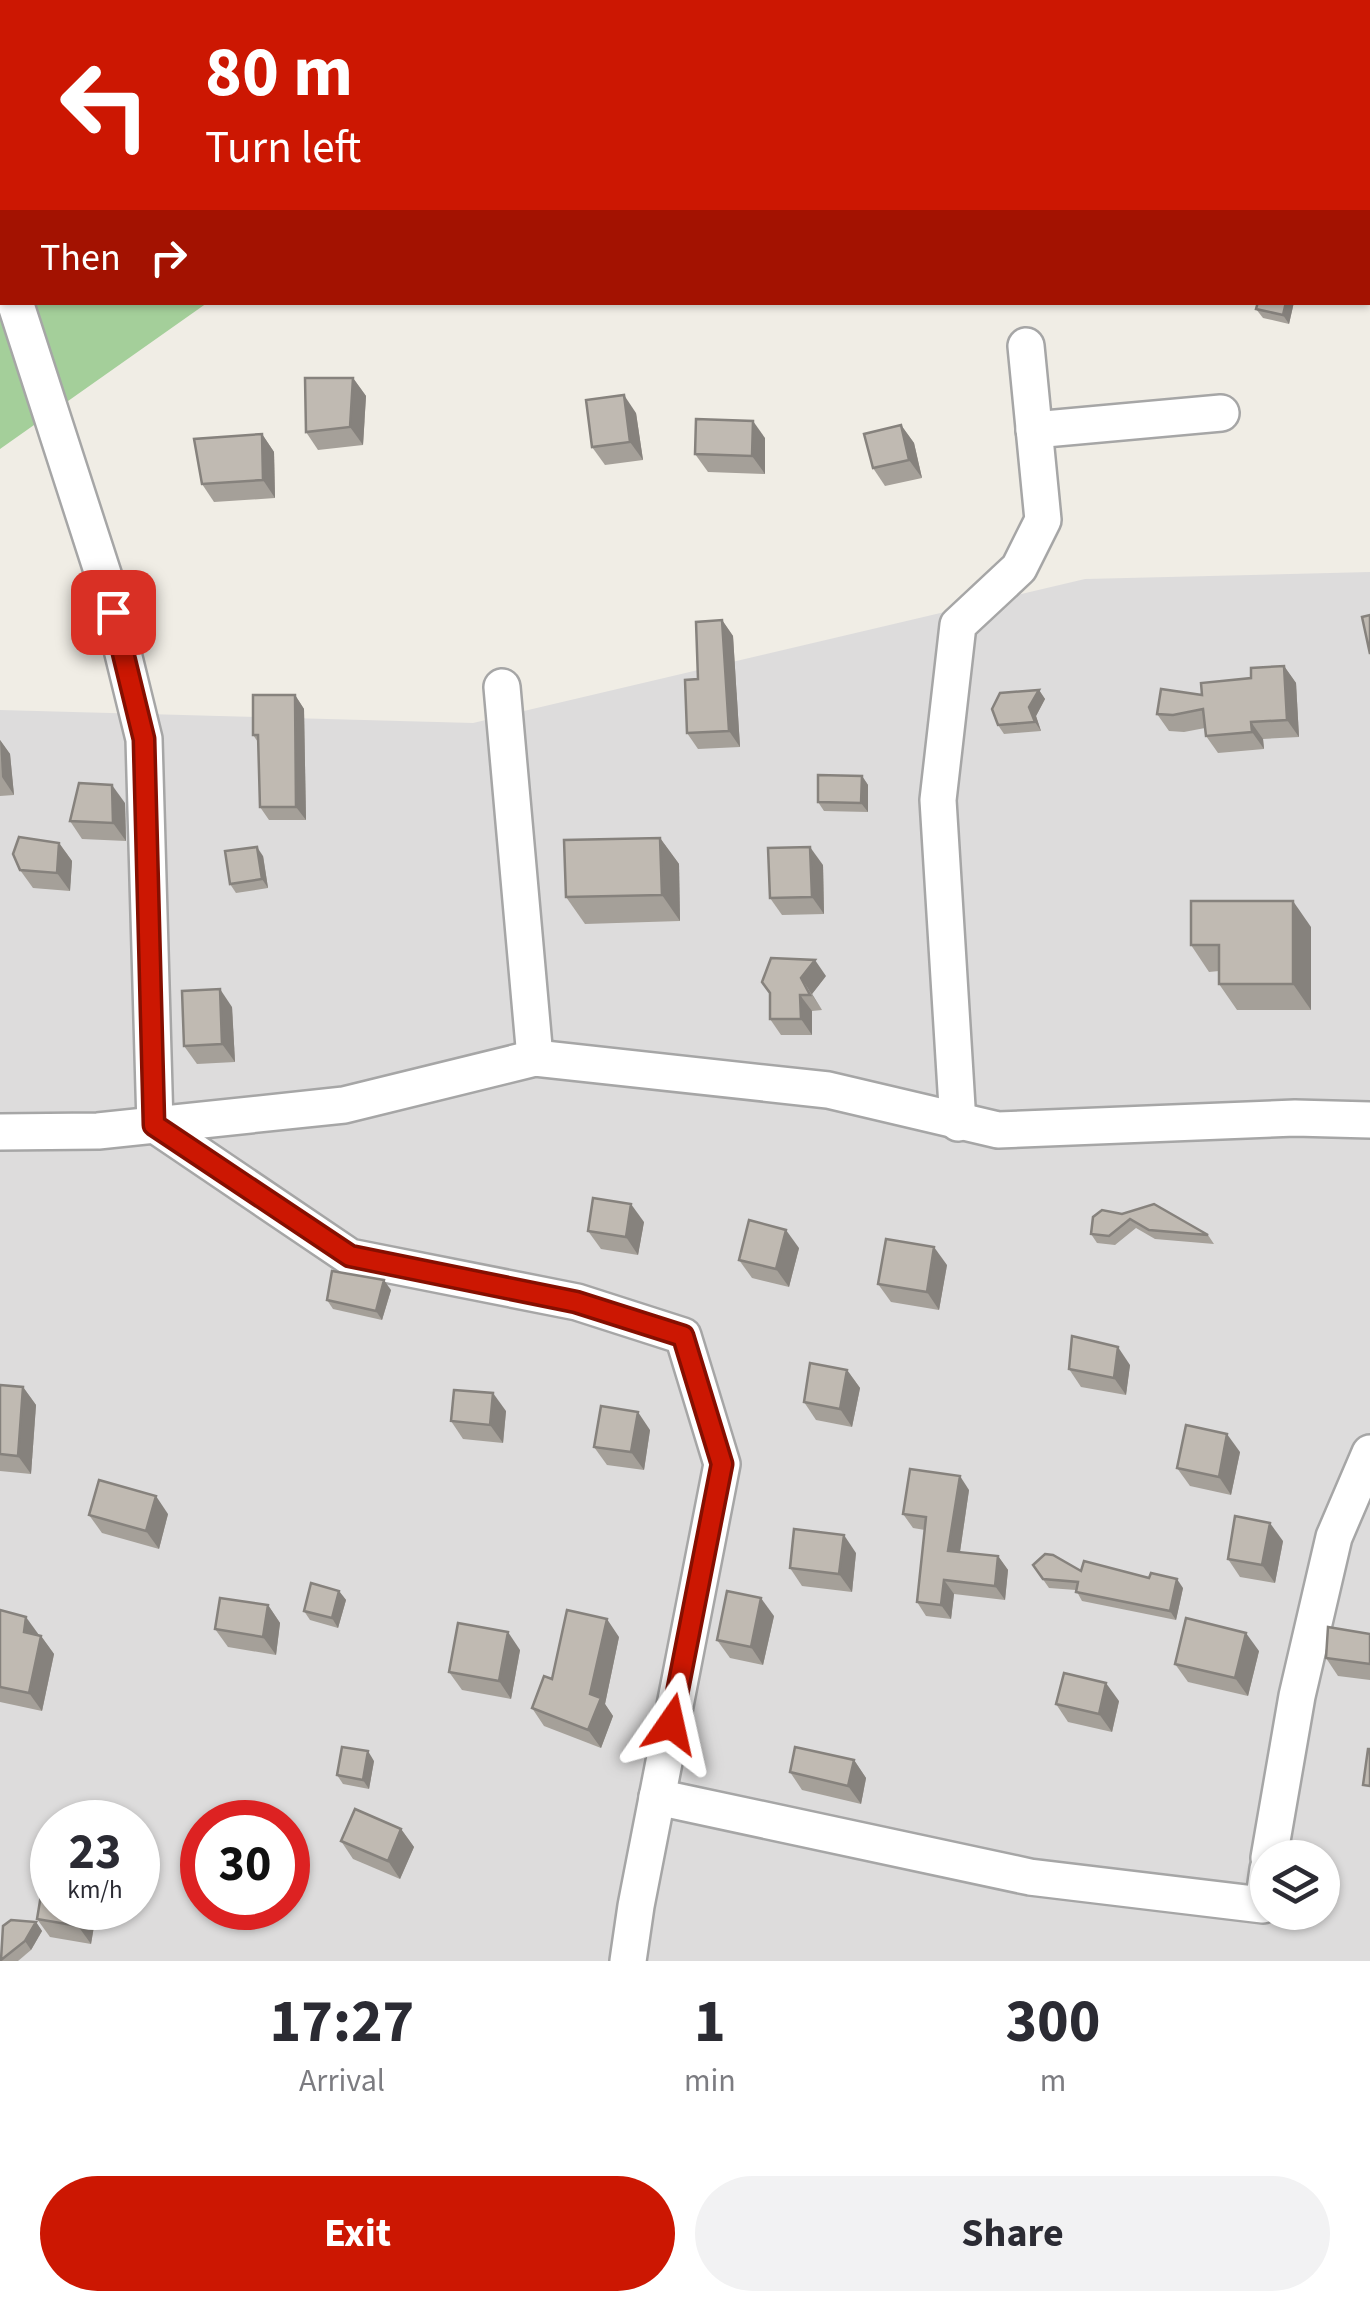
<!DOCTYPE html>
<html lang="en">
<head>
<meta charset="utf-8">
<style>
  :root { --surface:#fff; --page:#f2f2f3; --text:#2b2b33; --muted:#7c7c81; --accent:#cc1702 }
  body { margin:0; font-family:"Source Sans 3",sans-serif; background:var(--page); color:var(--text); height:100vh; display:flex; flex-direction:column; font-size:38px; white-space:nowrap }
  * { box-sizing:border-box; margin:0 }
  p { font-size:32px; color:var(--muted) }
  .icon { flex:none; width:55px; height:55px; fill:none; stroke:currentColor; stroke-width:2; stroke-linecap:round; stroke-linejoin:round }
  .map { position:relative; height:1961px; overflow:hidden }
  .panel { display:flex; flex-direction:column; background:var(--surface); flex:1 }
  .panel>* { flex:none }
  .banner { position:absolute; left:0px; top:0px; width:1370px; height:305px; box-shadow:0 2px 8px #0004; background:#cc1702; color:#fff; overflow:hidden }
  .buttons { position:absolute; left:1250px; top:1840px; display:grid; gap:20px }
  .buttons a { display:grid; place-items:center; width:90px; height:90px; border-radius:50%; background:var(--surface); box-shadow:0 2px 8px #0004; font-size:50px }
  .speed { position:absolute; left:30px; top:1800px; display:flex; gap:20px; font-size:50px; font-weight:700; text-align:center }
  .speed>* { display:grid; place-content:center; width:130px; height:130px; border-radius:50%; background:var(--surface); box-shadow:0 2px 8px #0004; line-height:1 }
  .speed small { font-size:25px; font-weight:400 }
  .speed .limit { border:15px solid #d22; background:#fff; color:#111 }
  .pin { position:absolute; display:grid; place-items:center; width:85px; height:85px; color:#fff; margin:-42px; border-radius:20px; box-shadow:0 5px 15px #0006 }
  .me { position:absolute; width:110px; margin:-55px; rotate:11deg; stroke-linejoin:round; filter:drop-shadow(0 0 8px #0008) }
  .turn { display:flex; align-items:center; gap:35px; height:210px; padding:0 40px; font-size:45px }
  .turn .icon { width:130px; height:130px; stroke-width:2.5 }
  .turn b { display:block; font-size:70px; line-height:85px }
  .then { display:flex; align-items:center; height:95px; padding:0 40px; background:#0003; gap:20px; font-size:38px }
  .eta { display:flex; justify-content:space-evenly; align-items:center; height:170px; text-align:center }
  .eta b { font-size:60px; font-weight:700; line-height:70px }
  .primary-button { display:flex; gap:20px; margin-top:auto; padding:20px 40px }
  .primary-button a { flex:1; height:115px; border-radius:60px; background:var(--accent); color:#fff; font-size:40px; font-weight:700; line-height:115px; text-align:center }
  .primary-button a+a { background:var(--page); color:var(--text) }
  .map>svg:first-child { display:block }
</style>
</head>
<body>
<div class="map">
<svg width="1370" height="1961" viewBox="0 0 1370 1961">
  <rect width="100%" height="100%" fill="#f0ede5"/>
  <path fill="#dddcdc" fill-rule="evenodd" d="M 1370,572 L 1370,1961 L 0,1961 L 0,710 L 473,723 L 1085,579 ZM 52,1822 L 138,1822 L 138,1908 L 52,1908 ZM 202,1822 L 288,1822 L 288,1908 L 202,1908 ZM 1268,1858 L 1322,1858 L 1322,1912 L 1268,1912 Z"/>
  <polygon fill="#a4cf9a" points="0,0 633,0 2,2 2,302 207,303 0,449"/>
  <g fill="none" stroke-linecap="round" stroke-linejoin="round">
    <defs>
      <g id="street">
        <polyline points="0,263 2,269"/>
        <polyline points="15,302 105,580 144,739 155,1125 350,1257 577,1302 683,1336 722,1464 636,1906 628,1961"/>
        <polyline points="1034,430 1221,413"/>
        <polyline points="502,687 535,1058"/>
        <polyline points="958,1123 938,800 958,625 1019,568 1043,520 1026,346"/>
        <polyline points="0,1132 98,1131 344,1105 535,1058 828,1090 998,1130 1295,1118 1370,1120"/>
        <polyline points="657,1797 1030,1877 1263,1905 1268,1869"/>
        <polyline points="1269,1858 1297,1696 1334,1537 1370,1453"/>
      </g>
    </defs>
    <use href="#street" stroke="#a6a6a6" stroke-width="40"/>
    <use href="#street" stroke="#fff" stroke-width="35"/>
  </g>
  <g fill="#a5a099">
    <polygon points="1258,302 1294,302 1289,324 1263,318 1256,309"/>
    <polygon points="353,378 366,396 363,445 318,450 306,432"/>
    <polygon points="636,413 643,460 605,465 592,447"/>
    <polygon points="901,425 914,443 922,478 885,486 873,468"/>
    <polygon points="262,434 274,452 275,498 214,502 202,484"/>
    <polygon points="765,438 765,474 708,472 695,454"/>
    <polygon points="722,620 733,636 740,747 698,749 687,733 698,679"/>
    <polygon points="1284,666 1296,683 1299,737 1263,739 1264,749 1218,753 1206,736 1205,728 1184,732 1169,731 1157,714 1202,695"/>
    <polygon points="1039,690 1045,699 1036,716 1041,731 1004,734 998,725"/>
    <polygon points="295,695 304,709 306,820 269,820 260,807 258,742 253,735"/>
    <polygon points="0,740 10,754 14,795 0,796"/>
    <polygon points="862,776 868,785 868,812 824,811 818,802"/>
    <polygon points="125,803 126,841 82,839 70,821"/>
    <polygon points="660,838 679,864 680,921 585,924 566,897"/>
    <polygon points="59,843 72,861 70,891 33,888 20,870"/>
    <polygon points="263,856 268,888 236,893 230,884"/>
    <polygon points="823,865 824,914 782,915 770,898"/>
    <polygon points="1311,927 1311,1010 1237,1010 1219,984 1219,971 1209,972 1191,945"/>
    <polygon points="826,976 812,994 822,1010 812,1011 812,1035 781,1035 770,1019"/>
    <polygon points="232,1007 235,1062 197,1064 184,1046"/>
    <polygon points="1102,1210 1208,1235 1214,1244 1155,1239 1136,1228 1115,1245 1097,1243 1091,1234"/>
    <polygon points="644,1222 638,1255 601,1249 588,1231"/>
    <polygon points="799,1248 789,1287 752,1278 739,1260"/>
    <polygon points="947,1265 939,1310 891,1302 878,1284"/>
    <polygon points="391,1290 382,1320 333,1309 327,1300"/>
    <polygon points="1130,1365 1126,1395 1081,1387 1069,1369"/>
    <polygon points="847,1370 860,1388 852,1427 816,1420 804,1402"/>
    <polygon points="0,1385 23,1387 36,1405 31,1474 0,1471"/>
    <polygon points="506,1411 503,1443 463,1439 451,1421"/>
    <polygon points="650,1430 644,1470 607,1465 594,1447"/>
    <polygon points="1240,1452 1231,1495 1190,1486 1177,1468"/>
    <polygon points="969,1490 960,1552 998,1556 1008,1570 1005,1600 954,1594 951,1619 926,1616 917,1602 925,1530 913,1528 903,1514"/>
    <polygon points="168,1514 159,1549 102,1533 89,1515"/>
    <polygon points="1283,1541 1275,1583 1240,1577 1228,1559"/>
    <polygon points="856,1553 852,1592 802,1586 790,1568"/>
    <polygon points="1033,1565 1183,1588 1176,1620 1082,1601 1076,1590 1049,1588"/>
    <polygon points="339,1591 346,1600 338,1628 310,1620 304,1611"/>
    <polygon points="268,1605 280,1623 276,1655 228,1647 215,1629"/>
    <polygon points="0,1610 41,1636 54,1654 42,1711 0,1702"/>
    <polygon points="774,1616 763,1665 730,1658 717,1640"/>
    <polygon points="1370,1634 1370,1680 1338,1676 1326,1658"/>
    <polygon points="619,1637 605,1704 613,1716 601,1748 544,1726 532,1708 552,1679"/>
    <polygon points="520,1650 511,1699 462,1690 449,1672"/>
    <polygon points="1259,1651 1248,1696 1188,1682 1175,1664"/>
    <polygon points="1119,1701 1112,1732 1068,1722 1056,1704"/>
    <polygon points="854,1760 866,1778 861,1804 802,1790 790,1772"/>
    <polygon points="374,1761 369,1789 343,1784 337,1775"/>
    <polygon points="401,1829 414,1847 400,1879 353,1859 341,1841"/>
    <polygon points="52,1908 97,1908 91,1944 50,1937 37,1919"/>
    <polygon points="36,1922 42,1931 31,1950 18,1961 1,1961"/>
  </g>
  <g fill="#86827d">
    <polygon points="1286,302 1294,302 1289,324 1283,315"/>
    <polygon points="353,378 366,396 363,445 350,427"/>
    <polygon points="624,395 636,413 643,460 630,442"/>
    <polygon points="753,421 765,438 765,474 752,456"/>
    <polygon points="901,425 914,443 922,478 909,460"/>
    <polygon points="262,434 274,452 275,498 263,480"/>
    <polygon points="722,620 733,636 740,747 729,731"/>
    <polygon points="1284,666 1296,683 1299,737 1287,720"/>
    <polygon points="1039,690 1045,699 1036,716 1041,731 1035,722 1029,707"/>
    <polygon points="295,695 304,709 306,820 296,807"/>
    <polygon points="1251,722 1263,739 1264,749 1252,732"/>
    <polygon points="0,740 10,754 14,795 2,777"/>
    <polygon points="862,776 868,785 868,812 861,803"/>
    <polygon points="112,785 125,803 126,841 113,823"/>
    <polygon points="660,838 679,864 680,921 662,895"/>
    <polygon points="59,843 72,861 70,891 57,873"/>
    <polygon points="257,847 263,856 268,888 262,879"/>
    <polygon points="810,847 823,865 824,914 812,897"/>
    <polygon points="1293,901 1311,927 1311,1010 1293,984"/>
    <polygon points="815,960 826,976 812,994 822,1010 801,978"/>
    <polygon points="220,989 232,1007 235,1062 222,1044"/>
    <polygon points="800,995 812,1011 812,1035 801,1019"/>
    <polygon points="631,1204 644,1222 638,1255 626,1237"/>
    <polygon points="786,1230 799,1248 789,1287 776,1269"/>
    <polygon points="934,1247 947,1265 939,1310 927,1292"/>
    <polygon points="384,1280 391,1290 382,1320 376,1311"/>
    <polygon points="1118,1347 1130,1365 1126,1395 1114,1378"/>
    <polygon points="847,1370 860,1388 852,1427 840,1409"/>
    <polygon points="23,1387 36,1405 31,1474 18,1456"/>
    <polygon points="493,1393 506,1411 503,1443 490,1425"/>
    <polygon points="638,1412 650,1430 644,1470 631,1452"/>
    <polygon points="1227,1434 1240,1452 1231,1495 1219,1477"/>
    <polygon points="960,1476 969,1490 958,1565 948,1551"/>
    <polygon points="156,1496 168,1514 159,1549 146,1531"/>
    <polygon points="1270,1523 1283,1541 1275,1583 1262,1565"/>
    <polygon points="844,1535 856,1553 852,1592 839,1574"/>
    <polygon points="998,1556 1008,1570 1005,1600 995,1586"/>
    <polygon points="1177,1579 1183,1588 1176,1620 1170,1611"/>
    <polygon points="944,1580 954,1594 951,1619 941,1605"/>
    <polygon points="339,1591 346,1600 338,1628 332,1618"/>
    <polygon points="761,1598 774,1616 763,1665 751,1647"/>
    <polygon points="268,1605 280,1623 276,1655 263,1637"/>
    <polygon points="26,1617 39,1635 24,1632"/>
    <polygon points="607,1619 619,1637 605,1704 613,1716 601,1748 588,1730 590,1694"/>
    <polygon points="508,1632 520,1650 511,1699 499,1681"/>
    <polygon points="1246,1633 1259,1651 1248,1696 1235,1678"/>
    <polygon points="41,1636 54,1654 42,1711 29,1693"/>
    <polygon points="1106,1683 1119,1701 1112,1732 1099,1714"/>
    <polygon points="368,1751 374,1761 369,1789 363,1780"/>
    <polygon points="854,1760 866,1778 861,1804 848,1786"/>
    <polygon points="401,1829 414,1847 400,1879 388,1861"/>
    <polygon points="81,1908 97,1908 91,1944 78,1926"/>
    <polygon points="36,1922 42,1931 31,1950 25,1941"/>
  </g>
  <g fill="#c0bab2" stroke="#86827d" stroke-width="2.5">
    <polygon points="1258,302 1286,302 1283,315 1256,309"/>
    <polygon points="305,378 353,378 350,427 306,432"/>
    <polygon points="624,395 630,442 592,447 586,400"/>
    <polygon points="696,419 753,421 752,456 695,454"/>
    <polygon points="901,425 909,460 873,468 864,434"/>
    <polygon points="262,434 263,480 202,484 194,439"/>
    <polygon points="1370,615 1370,654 1362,617"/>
    <polygon points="722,620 729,731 687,733 685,680 698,679 696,622"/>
    <polygon points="1284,666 1287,720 1251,722 1252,732 1206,736 1203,709 1173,715 1157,714 1161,689 1202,695 1201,683 1251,678 1251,668"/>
    <polygon points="1039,690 1029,707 1035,722 998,725 992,709 1000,693"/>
    <polygon points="253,695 295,695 296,807 260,807 258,735 253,735"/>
    <polygon points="818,775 862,776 861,803 818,802"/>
    <polygon points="79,783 112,785 113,823 70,821"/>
    <polygon points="19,837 59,843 57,873 20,870 13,854"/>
    <polygon points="660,838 662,895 566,897 564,840"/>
    <polygon points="257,847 262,879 230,884 225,851"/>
    <polygon points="810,847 812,897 770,898 768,848"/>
    <polygon points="1191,901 1293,901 1293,984 1219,984 1219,945 1191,945"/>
    <polygon points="771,958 815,960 801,978 810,995 800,995 801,1019 770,1019 770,993 762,982"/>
    <polygon points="220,989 222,1044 184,1046 182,991"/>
    <polygon points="593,1198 631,1204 626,1237 588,1231"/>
    <polygon points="1154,1204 1208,1235 1149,1230 1130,1219 1109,1236 1091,1234 1093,1217 1102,1210 1122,1214"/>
    <polygon points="749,1220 786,1230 776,1269 739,1260"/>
    <polygon points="886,1239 934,1247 927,1292 878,1284"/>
    <polygon points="332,1271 384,1280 376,1311 327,1300"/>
    <polygon points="1072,1336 1118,1347 1114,1378 1069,1369"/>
    <polygon points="810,1363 847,1370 840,1409 804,1402"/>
    <polygon points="0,1385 23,1387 18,1456 0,1454"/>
    <polygon points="454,1390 493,1393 490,1425 451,1421"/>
    <polygon points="601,1406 638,1412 631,1452 594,1447"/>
    <polygon points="1186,1425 1227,1434 1219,1477 1177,1468"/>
    <polygon points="910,1469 960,1476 948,1551 998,1556 995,1586 944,1580 941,1605 917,1602 926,1517 903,1514"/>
    <polygon points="99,1480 156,1496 146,1531 89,1515"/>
    <polygon points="1235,1516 1270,1523 1262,1565 1228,1559"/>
    <polygon points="794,1529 844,1535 839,1574 790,1568"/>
    <polygon points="1045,1554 1053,1555 1081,1571 1084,1561 1149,1578 1151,1573 1177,1579 1170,1611 1076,1592 1078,1582 1043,1579 1033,1565"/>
    <polygon points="311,1583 339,1591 332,1618 304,1611"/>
    <polygon points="727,1591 761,1598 751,1647 717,1640"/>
    <polygon points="220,1598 268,1605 263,1637 215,1629"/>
    <polygon points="0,1610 26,1617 24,1632 41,1636 29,1693 0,1687"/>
    <polygon points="567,1610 607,1619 590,1694 601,1698 588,1730 532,1708 544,1676 552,1679"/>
    <polygon points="1186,1618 1246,1633 1235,1678 1175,1664"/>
    <polygon points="458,1623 508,1632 499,1681 449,1672"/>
    <polygon points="1328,1627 1370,1634 1370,1664 1326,1658"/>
    <polygon points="1064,1673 1106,1683 1099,1714 1056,1704"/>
    <polygon points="342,1747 368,1751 363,1780 337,1775"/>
    <polygon points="795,1747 854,1760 848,1786 790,1772"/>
    <polygon points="1368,1749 1370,1749 1370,1786 1363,1785"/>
    <polygon points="355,1809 401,1829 388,1861 341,1841"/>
    <polygon points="46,1865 52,1866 52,1908 81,1908 78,1926 37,1919"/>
    <polygon points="11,1920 36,1922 25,1941 1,1960 3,1926"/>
  </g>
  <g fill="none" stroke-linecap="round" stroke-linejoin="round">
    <defs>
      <polyline id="route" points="113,612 144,739 154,1125 350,1256 576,1302 683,1336 722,1464 671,1724"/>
    </defs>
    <use href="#route" stroke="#850f01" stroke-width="25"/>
    <use href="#route" stroke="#cc1702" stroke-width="18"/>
  </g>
</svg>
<div class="buttons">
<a><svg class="icon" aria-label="layers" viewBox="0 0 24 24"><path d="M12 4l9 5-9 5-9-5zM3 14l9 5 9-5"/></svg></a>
</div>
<div class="speed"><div>23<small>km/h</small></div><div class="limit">30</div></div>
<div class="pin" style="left:113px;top:612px;background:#d93025"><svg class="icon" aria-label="arrive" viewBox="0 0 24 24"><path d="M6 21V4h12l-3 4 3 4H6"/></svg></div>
<svg class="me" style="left:671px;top:1724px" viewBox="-20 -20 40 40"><path d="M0-17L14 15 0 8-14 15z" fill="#cc1702" stroke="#fff" stroke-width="4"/></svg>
<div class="banner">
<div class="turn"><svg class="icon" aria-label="left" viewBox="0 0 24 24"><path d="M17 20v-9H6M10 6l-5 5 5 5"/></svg><div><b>80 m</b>Turn left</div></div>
<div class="then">Then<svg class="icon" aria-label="right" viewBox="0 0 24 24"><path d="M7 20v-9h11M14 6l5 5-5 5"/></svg></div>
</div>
</div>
<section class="panel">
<div class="eta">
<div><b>17:27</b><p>Arrival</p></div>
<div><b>1</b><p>min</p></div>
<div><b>300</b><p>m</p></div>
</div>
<div class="primary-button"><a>Exit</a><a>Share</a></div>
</section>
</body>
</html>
